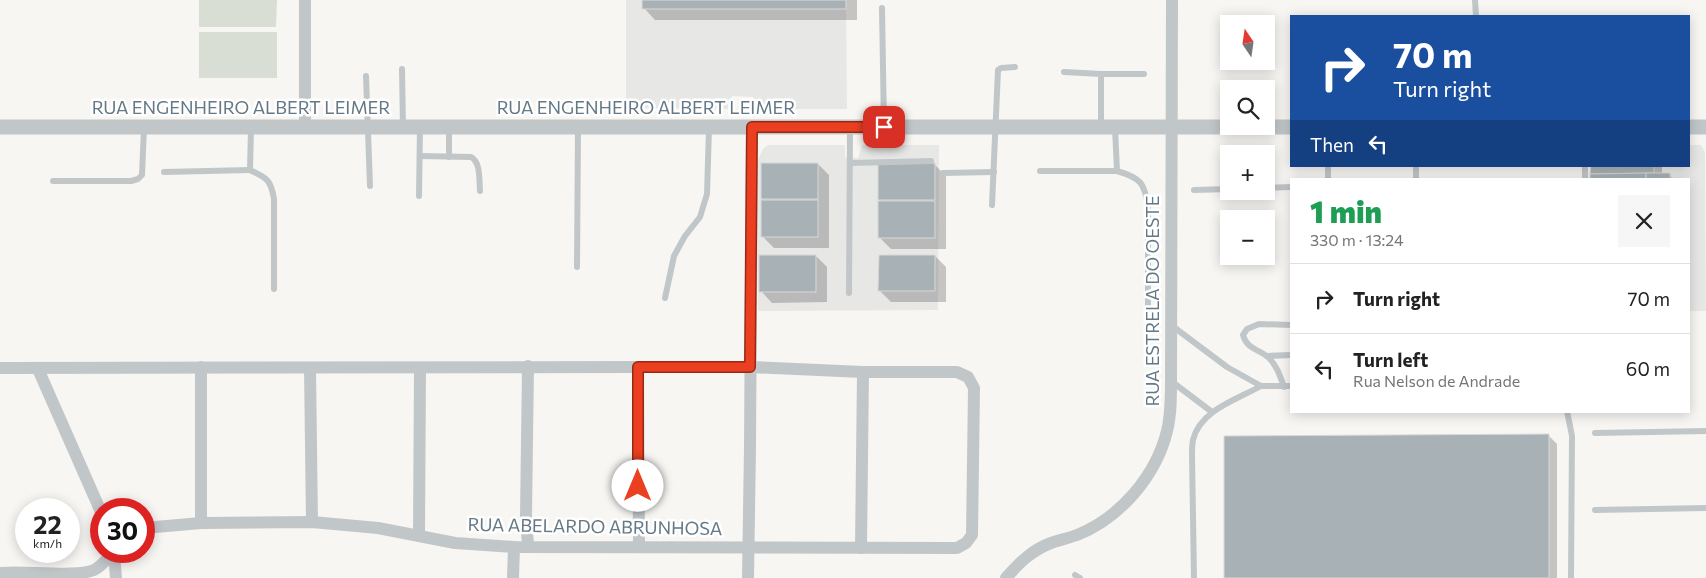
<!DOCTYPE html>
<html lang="en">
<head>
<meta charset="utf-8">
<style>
  :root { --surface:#fff; --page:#f6f6f6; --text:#222; --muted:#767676; --line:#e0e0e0 }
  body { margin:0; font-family:Commissioner,sans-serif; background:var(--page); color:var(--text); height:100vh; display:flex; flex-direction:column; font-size:19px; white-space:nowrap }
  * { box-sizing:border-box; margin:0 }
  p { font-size:16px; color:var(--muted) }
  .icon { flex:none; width:28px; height:28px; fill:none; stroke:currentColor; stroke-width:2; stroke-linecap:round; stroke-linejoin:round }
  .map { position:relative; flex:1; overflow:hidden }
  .details { position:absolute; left:1290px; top:178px; width:400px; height:235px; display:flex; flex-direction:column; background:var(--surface); border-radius:0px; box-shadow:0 2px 12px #0003 }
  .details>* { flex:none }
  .banner { position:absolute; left:1290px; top:15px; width:400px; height:152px; border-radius:0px; box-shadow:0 2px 12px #0003; background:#1a4fa0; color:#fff; overflow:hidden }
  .needle { width:32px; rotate:347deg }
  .buttons { position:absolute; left:1220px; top:15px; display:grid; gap:10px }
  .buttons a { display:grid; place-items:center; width:55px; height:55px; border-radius:0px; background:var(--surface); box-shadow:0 2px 12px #0003; font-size:25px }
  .speed { position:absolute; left:15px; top:498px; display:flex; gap:10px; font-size:25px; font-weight:700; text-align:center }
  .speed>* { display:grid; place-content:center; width:65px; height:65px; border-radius:50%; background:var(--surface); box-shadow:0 2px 12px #0003; line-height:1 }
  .speed small { font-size:12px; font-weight:400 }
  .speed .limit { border:8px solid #d22; background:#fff; color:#111 }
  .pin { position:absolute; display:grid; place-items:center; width:42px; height:42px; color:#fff; margin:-21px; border-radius:10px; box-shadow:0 2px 8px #0006 }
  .me { position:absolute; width:55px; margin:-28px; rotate:0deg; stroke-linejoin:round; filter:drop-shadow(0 0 4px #0008) }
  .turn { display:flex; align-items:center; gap:18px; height:105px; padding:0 20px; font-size:22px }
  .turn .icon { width:65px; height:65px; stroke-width:2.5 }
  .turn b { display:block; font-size:35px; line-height:42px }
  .then { display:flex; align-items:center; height:48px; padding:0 20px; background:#0003; gap:10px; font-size:19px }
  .round { display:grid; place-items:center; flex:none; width:52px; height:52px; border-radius:0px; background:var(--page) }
  .overview { display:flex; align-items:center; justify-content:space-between; height:85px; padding:0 20px }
  h1 { font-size:30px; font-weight:800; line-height:38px; color:#1e9e55 }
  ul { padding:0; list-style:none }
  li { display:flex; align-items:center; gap:15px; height:70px; padding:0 20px; border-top:1px solid var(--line) }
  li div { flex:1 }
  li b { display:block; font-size:19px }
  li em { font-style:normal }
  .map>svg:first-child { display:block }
</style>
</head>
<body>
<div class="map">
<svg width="1706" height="578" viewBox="0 0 1706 578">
  <rect width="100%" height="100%" fill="#f7f6f3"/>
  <g fill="#e7e8e6">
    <polygon points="626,0 846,0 847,109 753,109 753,97 732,96 731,104 728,109 626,108"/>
    <polygon points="768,145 845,145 845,157 858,158 862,145 939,145 938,310 758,311 757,162 763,149"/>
    <polygon points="1689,145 1701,145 1705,152 1706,311 1689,311 1689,179 1590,179 1590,166 1689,166"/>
  </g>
  <g fill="#d8ded4">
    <polygon points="199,0 277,0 276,27 199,27"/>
    <rect x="199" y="32" width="78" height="46"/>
  </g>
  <g fill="#0003">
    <polygon points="644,0 857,0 857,20 655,20 644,8"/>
    <polygon points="762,164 818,164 829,175 829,248 774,248 763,237"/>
    <polygon points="880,165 935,165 946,176 946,249 891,249 879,237"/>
    <polygon points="1592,166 1662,166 1662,174 1670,174 1672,179 1592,179"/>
    <polygon points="816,256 827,267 827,302 772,303 761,291"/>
    <polygon points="935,256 946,267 946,302 891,302 880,291"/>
    <polygon points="1548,435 1557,444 1557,578 1225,578"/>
  </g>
  <g fill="#a8b2b6" stroke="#d8d8d6">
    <rect x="642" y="0" width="204" height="9"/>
    <rect x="761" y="163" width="57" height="36"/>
    <polygon points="935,163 935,200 878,200 878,164"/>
    <polygon points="1591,166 1654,166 1654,173 1590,174"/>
    <polygon points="1646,173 1646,179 1590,179 1590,174"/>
    <rect x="1646" y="173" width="24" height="6"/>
    <rect x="761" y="200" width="57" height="37"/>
    <rect x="878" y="201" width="57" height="37"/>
    <rect x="759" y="255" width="57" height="37"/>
    <polygon points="879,255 935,255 935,291 878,291"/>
    <polygon points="1549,434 1549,578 1224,578 1224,436"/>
  </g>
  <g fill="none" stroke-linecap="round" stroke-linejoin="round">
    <g stroke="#c1c7c9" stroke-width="6">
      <polyline points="1475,0 1476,16"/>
      <polyline points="882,8 884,127"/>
      <polyline points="402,69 403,127"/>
      <polyline points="1064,72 1101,74 1101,127"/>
      <polyline points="1101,74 1144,74"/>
      <polyline points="366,76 370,186"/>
      <path d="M 251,128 L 250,170 C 267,178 271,180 274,199 L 274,289"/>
      <path d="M 1115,128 L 1117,171 C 1141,178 1145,183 1148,208 L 1148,308"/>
      <path d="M 420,156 L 471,157 C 481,162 479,181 480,191"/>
      <polyline points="449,157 449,128"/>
      <polyline points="850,163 931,161"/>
      <polyline points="1328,166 1328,179"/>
      <polyline points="1040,171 1117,171"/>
      <polyline points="164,172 250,170"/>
      <polyline points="943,173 994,172"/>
      <polyline points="1416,179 1416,166"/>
      <polyline points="1585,179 1585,166"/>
      <polyline points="53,181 131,181 138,179 142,175 144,128"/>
      <polyline points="1266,188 1291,187"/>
      <polyline points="1194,190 1229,189"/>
      <polyline points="419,196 420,128"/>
      <polyline points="992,205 998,70 1001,68 1015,67"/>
      <polyline points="577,267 578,128"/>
      <polyline points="849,293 850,128"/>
      <polyline points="665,298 674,256 685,236 700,217 707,194 709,128"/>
      <polyline points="1171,325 1227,367 1261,386 1291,386"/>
      <polyline points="1267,356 1291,355"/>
      <polyline points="1171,381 1212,412"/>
      <path d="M 1284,387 C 1280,376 1277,366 1269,358 C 1260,349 1247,350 1243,335 L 1247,329 L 1259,324 L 1291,325"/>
      <polyline points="1567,411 1572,436 1571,578"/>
      <polyline points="1595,433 1706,431"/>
      <polyline points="1595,510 1706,508"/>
      <polyline points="1075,575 1080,578"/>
      <path d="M 1194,578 L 1192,455 C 1192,450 1192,445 1193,440 C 1200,410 1238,399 1261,386"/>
    </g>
    <g stroke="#c1c7c9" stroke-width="12">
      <polyline points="305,127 305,0"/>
      <polyline points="528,366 526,516 528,546"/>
      <polyline points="201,367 201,523"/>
      <polyline points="638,367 639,546"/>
      <polyline points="0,368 638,367 750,367 863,372 957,372 968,377 974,388 972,535 966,543 957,548 514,547 455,543 378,528 312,522 201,523 144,528"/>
      <polyline points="310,368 312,522"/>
      <polyline points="38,369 101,512"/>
      <polyline points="419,536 420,368"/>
      <polyline points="861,548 863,372"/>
      <polyline points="114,551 116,578"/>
      <path d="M 0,573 C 24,570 74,578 94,570 C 102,566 108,558 114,551"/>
      <polyline points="513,578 514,547"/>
      <polyline points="748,578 750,447 752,127"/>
      <path d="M 1006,578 C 1019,563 1032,550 1051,543 C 1059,540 1069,538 1077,535 C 1120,518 1156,476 1167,431 C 1171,415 1171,398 1171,381 L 1172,0"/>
    </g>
    <g stroke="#c1c7c9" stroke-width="15">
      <polyline points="0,127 1291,127"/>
      <polyline points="1689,127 1706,127"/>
    </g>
  </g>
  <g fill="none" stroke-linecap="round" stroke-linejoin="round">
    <defs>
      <polyline id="route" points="638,486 638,367 750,367 752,127 884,127"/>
    </defs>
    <use href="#route" stroke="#982915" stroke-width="12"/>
    <use href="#route" stroke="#ea3f20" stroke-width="9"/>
  </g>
  <g text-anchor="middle" stroke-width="5" stroke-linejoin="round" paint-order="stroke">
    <g font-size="18" fill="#647985" stroke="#fff">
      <text x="241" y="114">RUA ENGENHEIRO ALBERT LEIMER</text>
      <text x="646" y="114">RUA ENGENHEIRO ALBERT LEIMER</text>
      <text transform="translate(1153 301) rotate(-90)" y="6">RUA ESTRELA DO OESTE</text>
      <text transform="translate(595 527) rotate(1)" y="6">RUA ABELARDO ABRUNHOSA</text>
    </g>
  </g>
</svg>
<div class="buttons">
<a><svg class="needle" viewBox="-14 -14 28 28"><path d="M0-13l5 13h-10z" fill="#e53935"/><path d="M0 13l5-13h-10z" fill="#767676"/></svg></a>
<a><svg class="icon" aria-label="search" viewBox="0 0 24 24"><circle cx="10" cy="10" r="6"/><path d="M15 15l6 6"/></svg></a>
<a>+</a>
<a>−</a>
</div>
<div class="speed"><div>22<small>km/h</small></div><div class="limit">30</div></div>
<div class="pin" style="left:884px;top:127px;background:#d93025"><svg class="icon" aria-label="arrive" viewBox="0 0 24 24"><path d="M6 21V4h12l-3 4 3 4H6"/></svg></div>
<svg class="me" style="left:638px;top:486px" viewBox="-20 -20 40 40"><circle r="19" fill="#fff"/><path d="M0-13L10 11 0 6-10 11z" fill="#ea3f20"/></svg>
<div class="banner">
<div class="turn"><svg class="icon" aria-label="right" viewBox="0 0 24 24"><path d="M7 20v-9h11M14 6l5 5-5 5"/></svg><div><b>70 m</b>Turn right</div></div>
<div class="then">Then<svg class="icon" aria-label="left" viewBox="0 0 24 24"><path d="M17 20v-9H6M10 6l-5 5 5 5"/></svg></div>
</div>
<section class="details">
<div class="overview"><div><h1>1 min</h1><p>330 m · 13:24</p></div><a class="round"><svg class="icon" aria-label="close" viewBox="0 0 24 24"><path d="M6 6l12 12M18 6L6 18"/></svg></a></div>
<ul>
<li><svg class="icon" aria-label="right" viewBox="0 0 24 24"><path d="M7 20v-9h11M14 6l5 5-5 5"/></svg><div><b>Turn right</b></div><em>70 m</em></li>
<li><svg class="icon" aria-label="left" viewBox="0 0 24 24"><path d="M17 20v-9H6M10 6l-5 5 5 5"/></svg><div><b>Turn left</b><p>Rua Nelson de Andrade</p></div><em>60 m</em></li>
</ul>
</section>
</div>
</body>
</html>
